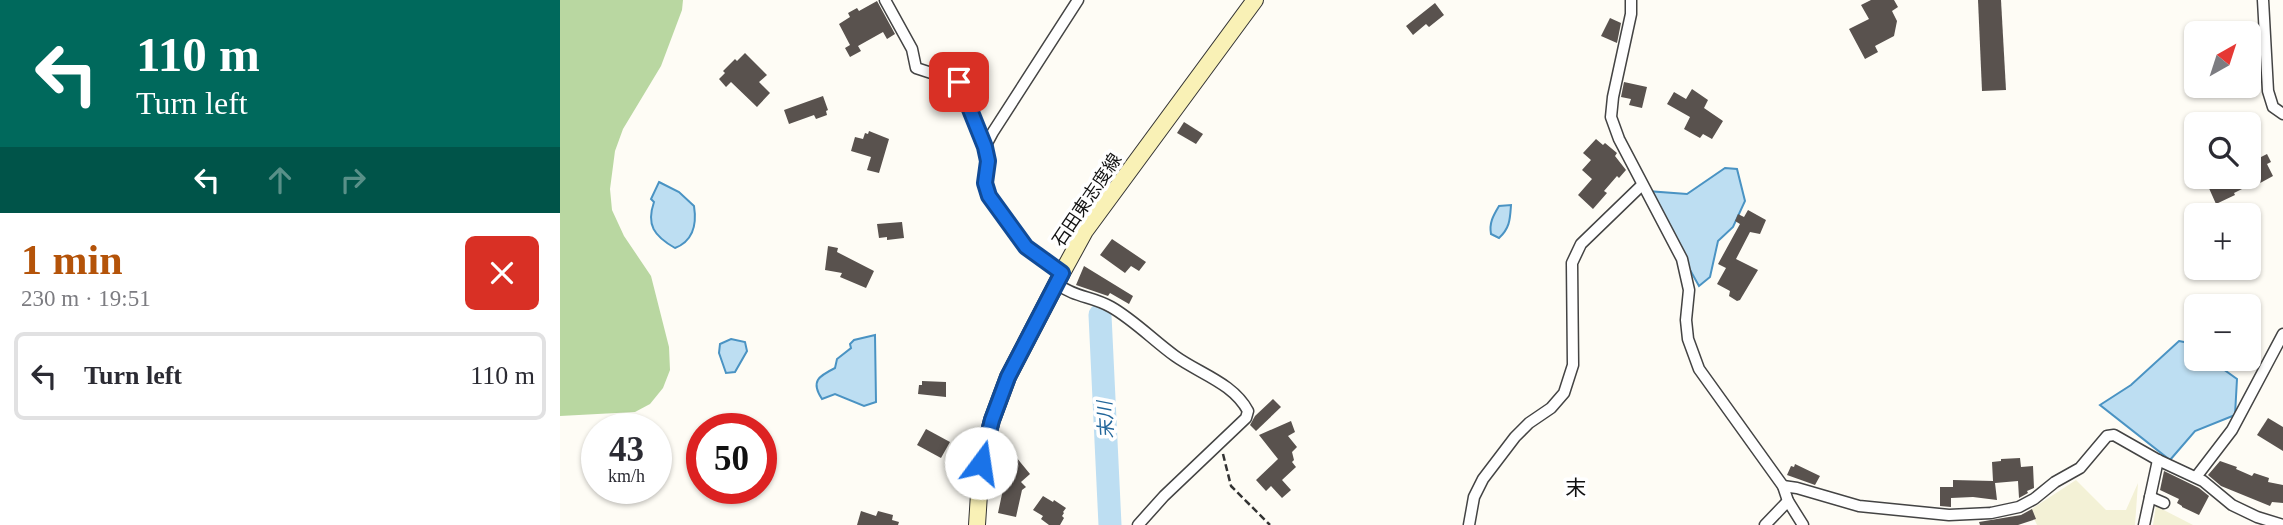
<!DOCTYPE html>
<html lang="en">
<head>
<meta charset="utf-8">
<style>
  :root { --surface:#fff; --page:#f2f2f3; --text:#2b2b33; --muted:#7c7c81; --line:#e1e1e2; --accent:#b45309 }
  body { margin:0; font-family:"Times New Roman","Noto Sans JP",serif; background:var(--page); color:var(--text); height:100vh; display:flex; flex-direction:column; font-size:26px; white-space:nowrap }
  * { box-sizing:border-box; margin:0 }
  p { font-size:23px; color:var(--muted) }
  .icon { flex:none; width:38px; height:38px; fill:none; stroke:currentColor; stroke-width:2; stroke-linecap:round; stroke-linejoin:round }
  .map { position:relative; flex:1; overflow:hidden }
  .drawer { display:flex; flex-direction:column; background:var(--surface); width:560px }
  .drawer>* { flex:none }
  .banner { background:#00695c; color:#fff; overflow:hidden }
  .needle { width:46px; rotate:39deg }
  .buttons { position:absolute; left:1624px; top:21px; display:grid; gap:14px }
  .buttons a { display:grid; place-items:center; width:77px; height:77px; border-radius:10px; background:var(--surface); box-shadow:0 2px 5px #0004; font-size:35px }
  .speed { position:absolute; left:21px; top:413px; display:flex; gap:14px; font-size:35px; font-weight:700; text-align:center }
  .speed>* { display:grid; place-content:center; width:91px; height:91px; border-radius:50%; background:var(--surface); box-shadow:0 2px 5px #0004; line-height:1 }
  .speed small { font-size:18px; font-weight:400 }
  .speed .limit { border:10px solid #d22; background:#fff; color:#111 }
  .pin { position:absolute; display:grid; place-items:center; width:60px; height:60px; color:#fff; margin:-30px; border-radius:14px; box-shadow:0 4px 10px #0006 }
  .me { position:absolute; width:77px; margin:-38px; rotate:14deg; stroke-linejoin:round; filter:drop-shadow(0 0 5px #0008) }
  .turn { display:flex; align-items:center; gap:24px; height:147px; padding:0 21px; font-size:32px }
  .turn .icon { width:91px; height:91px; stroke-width:2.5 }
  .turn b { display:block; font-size:49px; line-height:60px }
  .lanes { display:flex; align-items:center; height:66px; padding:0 21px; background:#0003; justify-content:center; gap:35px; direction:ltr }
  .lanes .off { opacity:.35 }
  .round { display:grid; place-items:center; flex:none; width:74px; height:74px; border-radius:10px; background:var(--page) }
  .overview { display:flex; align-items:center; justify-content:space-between; height:119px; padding:0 21px }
  h1 { font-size:42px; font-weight:700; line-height:52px; color:var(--accent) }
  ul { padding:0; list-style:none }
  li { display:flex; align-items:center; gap:21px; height:88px; margin:0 14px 10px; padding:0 7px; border:4px solid var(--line); border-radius:10px }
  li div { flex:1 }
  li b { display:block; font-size:26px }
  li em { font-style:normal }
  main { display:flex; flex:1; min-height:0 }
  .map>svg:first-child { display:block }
</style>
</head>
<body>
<main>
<section class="drawer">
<div class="banner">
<div class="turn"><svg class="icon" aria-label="left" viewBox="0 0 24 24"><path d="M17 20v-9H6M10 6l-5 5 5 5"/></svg><div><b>110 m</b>Turn left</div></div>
<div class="lanes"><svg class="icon" aria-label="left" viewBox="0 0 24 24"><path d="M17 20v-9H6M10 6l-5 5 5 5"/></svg><svg class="icon off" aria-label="ahead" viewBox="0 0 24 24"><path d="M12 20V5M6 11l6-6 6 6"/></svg><svg class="icon off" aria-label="right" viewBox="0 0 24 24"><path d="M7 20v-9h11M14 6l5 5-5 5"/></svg></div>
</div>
<div class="overview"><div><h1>1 min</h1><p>230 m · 19:51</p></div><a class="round" style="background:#d93025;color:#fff"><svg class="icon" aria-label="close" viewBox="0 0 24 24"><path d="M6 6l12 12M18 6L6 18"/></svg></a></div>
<ul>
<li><svg class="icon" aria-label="left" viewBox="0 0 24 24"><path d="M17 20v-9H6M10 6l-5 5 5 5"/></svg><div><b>Turn left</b></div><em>110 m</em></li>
</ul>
</section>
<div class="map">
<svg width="1723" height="525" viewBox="0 0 1723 525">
  <rect width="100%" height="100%" fill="#fefcf5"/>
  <g fill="#f3f1d6">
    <polygon points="1516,480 1546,510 1566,510 1578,483 1575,525 1477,525 1470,510"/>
    <polygon points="1596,506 1633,525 1593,525"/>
  </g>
  <polygon fill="#b9d7a1" points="0,0 123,0 122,10 101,66 63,129 55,151 50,189 52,210 64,236 91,276 109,347 110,370 103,388 90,404 75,412 0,416"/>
  <g fill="#bddef2" stroke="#4a93c3" stroke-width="2">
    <polygon points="1165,168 1177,169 1185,201 1173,227 1158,241 1150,277 1139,286 1086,191 1127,194"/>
    <path d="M 99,182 L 119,192 L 134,206 C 137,225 133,241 115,248 C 94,236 86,225 94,202 L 91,199 Z"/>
    <path d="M 951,205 C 950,219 950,228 939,238 L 931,234 C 929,223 933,216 939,206 Z"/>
    <path d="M 315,335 L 316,402 L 304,406 L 275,394 L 262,399 C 250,381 259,376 275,368 L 277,359 L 291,348 L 290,344 L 294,340 Z"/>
    <polygon points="171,339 185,342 187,351 175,372 166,373 159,353 160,344"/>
    <polygon points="1619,341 1629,343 1636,349 1636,359 1649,359 1677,379 1675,415 1635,431 1610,460 1540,405 1571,385"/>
  </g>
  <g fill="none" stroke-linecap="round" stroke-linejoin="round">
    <polyline stroke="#bddef2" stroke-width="23" points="540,315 550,525"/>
  </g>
  <g fill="#59524e">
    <polygon points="1311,0 1334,0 1338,7 1332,11 1337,21 1334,36 1315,46 1318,52 1305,59 1289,29 1309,19 1301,5"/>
    <polygon points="1418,0 1441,0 1446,90 1422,91"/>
    <polygon points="317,1 335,34 327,39 323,32 298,46 301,51 290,57 285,48 290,45 279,24 290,17 288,13 297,8 299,11"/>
    <polygon points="875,3 884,15 869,27 866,24 853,35 846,26"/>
    <polygon points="1050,18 1061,23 1057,43 1041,36"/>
    <polygon points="185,53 207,75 199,82 210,93 197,107 171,82 166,87 159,79 165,73 163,71 175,59 177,61"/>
    <polygon points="1064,82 1087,87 1082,108 1069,105 1071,99 1061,97"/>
    <polygon points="1132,89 1148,100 1144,108 1163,121 1152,139 1143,134 1140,138 1124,129 1130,117 1107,104 1114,92 1126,99"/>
    <polygon points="263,96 268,110 266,111 267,115 256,119 254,115 229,124 224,110"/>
    <polygon points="624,122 643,134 636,144 617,133"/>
    <polygon points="309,131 329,139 319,173 307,170 311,157 291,151 295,137 303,139 305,133 308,134"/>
    <polygon points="1036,139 1043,145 1045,143 1057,153 1055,156 1066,170 1059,178 1057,176 1044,191 1047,193 1033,209 1018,195 1032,179 1022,170 1031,160 1023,153"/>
    <polygon points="1707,154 1711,162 1707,164 1713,176 1691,188 1690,185 1674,193 1675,195 1656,204 1644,177 1689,177 1689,163"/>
    <polygon points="1188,210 1206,220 1200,234 1190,232 1176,259 1198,270 1180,300 1177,301 1169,296 1170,291 1157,284 1166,268 1158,264 1180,224 1175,221 1178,214 1184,217"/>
    <polygon points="342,222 344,238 327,240 327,237 319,238 317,224"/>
    <polygon points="552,239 586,262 579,271 571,266 565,273 540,255"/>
    <polygon points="268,246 278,248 277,252 314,271 306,288 280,277 282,273 265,270"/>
    <polygon points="524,266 573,296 569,304 550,293 548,296 516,285"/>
    <polygon points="362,381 386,382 386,397 358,394 359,385 362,385"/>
    <polygon points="713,399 721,407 696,431 690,425 695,416"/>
    <polygon points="1708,418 1723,427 1723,451 1697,435"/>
    <polygon points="731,421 735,432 728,436 737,447 732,452 734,460 732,462 736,467 722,480 731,490 722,498 711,486 706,491 696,480 718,459 699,435"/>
    <polygon points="366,429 390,442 381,458 357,445"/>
    <polygon points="456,457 470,474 461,482 466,487 462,490 456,517 438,513 445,480 438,472"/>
    <polygon points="1460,458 1461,467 1473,466 1474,488 1467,491 1468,493 1459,498 1458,481 1435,483 1437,500 1413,497 1391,498 1391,507 1380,506 1380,487 1393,487 1393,480 1433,481 1432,462 1441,461 1441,459"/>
    <polygon points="1660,461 1677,467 1676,469 1692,476 1694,473 1709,478 1708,482 1723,485 1723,503 1712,502 1710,506 1661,486 1648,475"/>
    <polygon points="1235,464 1260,476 1255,485 1227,475 1231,466 1234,467"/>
    <polygon points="1604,471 1639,488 1649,496 1639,515 1622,507 1622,506 1617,503 1619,499 1600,490"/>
    <polygon points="483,496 493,502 494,500 506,508 503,512 504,513 502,516 504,518 500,525 489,525 481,519 483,516 473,510"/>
    <polygon points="1472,509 1476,519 1458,525 1420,525 1419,522 1461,515"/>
    <polygon points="301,511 316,516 318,511 333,515 332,520 339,522 338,525 297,525"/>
  </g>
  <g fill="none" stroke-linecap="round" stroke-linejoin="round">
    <defs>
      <g id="street">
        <polyline points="325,0 352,49 356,68 399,82 425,147 427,161 425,183 429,196 466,247 502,273"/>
        <polyline points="1071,0 1071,14 1053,97 1051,117 1059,139 1122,259 1129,290 1126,320 1128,339 1139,369 1223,486 1228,501 1243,525"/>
        <polyline points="1703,0 1708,91 1713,107 1723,114"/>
        <polyline points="425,147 433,132 518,0"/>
        <path d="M 497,284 C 516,298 532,296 551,307 C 574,320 594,341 615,356 C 640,374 673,383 688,411 L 686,418 L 604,496 L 578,525"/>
        <polyline points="1636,477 1672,430 1723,334"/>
        <polyline points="1223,486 1237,488 1299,506 1389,515 1431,513 1459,507 1474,499 1495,482 1520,468 1547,436 1554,435 1598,460 1643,481 1672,505 1697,517 1723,525"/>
        <polyline points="1590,497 1604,503"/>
        <polyline points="909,525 914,497 923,479 955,437 969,423 991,408 1004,393 1013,365 1012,263 1021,244 1082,185"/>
        <polyline points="1205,525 1228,501"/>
        <polyline points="1584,525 1598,460"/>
      </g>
      <polyline id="secondary" points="417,525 421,463 432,420 448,377 502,273 525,231 695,0"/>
    </defs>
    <use href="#street" stroke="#444" stroke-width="13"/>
    <use href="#secondary" stroke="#333" stroke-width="18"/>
    <polyline stroke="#333" stroke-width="2.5" stroke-dasharray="7 3.5" stroke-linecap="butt" points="663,454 671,486 710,525"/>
    <use href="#street" stroke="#fff" stroke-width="10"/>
    <use href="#secondary" stroke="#f9f1b6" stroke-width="16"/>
  </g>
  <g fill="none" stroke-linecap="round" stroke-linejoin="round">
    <defs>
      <polyline id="route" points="399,82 425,147 428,161 425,183 429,196 466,247 502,273 448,377 432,420 421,463"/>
    </defs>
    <use href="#route" stroke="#114b97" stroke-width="18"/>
    <use href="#route" stroke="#1a73e8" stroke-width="12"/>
  </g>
  <g text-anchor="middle" stroke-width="7" stroke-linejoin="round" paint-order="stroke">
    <g font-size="18" fill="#111" stroke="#fff">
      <text transform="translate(527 200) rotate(-56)" y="6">石田東志度線</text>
    </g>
    <g font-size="19" font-style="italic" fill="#22669a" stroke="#fff">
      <text transform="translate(545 420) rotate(-93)" y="7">末川</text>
    </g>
    <g font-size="21" fill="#111" stroke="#fff">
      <text x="1016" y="495">末</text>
    </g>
  </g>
</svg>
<div class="buttons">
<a><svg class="needle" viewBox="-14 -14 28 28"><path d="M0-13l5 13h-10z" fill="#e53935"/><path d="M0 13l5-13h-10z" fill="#7c7c81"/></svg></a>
<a><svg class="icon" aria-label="search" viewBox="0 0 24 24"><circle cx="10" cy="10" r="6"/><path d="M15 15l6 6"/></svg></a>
<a>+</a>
<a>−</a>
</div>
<div class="speed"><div>43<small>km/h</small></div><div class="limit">50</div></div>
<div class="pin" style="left:399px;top:82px;background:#d93025"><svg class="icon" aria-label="arrive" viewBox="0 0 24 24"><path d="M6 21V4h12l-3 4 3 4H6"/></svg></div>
<svg class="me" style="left:421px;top:463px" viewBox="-20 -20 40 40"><circle r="19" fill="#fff"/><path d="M0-13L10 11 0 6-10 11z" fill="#1a73e8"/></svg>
</div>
</main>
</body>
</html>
